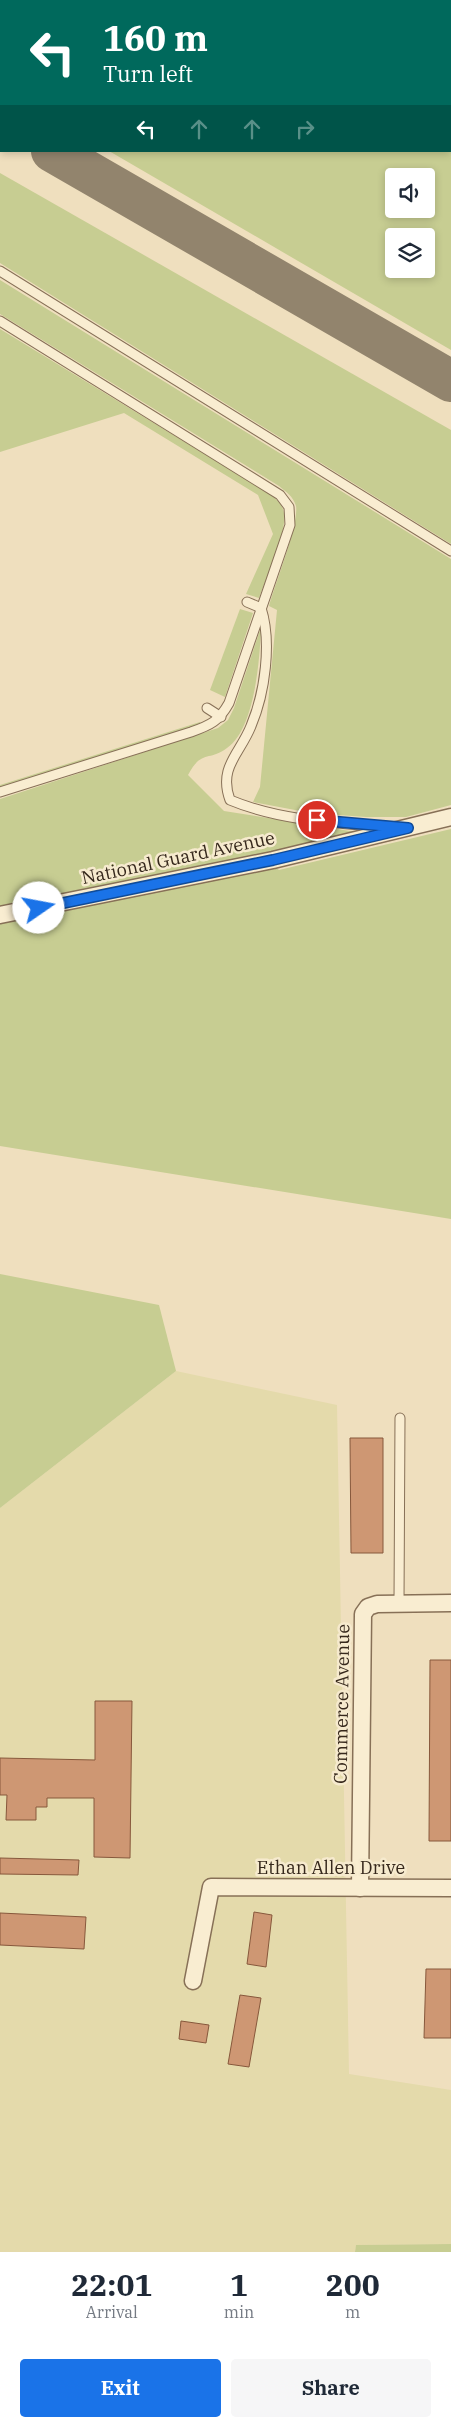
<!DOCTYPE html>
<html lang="en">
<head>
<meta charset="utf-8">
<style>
  :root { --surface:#fff; --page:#f6f6f7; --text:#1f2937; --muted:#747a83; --accent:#1a73e8 }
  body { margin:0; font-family:"IBM Plex Serif",serif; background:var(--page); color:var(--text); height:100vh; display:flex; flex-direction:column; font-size:19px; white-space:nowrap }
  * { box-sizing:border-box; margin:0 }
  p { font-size:16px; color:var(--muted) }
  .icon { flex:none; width:28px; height:28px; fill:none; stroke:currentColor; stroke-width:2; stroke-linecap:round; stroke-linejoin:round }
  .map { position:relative; height:2252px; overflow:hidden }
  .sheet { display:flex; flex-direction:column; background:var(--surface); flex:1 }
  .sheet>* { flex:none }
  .banner { position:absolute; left:0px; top:0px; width:451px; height:152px; box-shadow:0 2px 8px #0003; background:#00695c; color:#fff; overflow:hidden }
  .fabs { position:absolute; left:385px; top:168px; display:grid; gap:10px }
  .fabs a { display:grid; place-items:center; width:50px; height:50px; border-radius:5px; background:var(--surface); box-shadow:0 2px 8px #0003; font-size:25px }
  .pin { position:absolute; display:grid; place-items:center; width:42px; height:42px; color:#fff; margin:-21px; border:2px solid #fff; border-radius:50%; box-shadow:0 1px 5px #0007 }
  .me { position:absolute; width:55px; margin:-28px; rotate:78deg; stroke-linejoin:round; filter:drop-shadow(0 0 4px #0008) }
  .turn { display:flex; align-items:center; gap:18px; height:105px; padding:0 20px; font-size:22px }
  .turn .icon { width:65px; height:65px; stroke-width:2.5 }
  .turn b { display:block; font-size:35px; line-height:42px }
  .lanes { display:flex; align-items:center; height:48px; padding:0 20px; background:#0003; justify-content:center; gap:25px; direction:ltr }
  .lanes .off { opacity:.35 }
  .eta { display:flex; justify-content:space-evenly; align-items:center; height:85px; text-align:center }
  .eta b { font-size:30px; font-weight:700; line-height:35px }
  .primary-button { display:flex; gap:10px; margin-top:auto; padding:10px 20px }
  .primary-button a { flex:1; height:58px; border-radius:5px; background:var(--accent); color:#fff; font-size:20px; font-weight:700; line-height:58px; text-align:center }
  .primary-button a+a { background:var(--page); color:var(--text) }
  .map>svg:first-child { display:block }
</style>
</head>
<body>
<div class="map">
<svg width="451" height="2252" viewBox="0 0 451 2252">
  <rect width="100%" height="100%" fill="#efdfbe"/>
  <polygon fill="#e4daab" points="176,1371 337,1405 349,2074 451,2090 451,2244 356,2245 355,2252 0,2252 0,1508"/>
  <g fill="#c7cd92" fill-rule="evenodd">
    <path d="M 0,0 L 451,0 L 451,350 L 109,151 L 450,151 L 450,1 L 1,1 L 1,89 ZM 394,176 L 426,176 L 426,209 L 394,209 ZM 394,236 L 426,236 L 426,269 L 394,269 Z"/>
    <polygon points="0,173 451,430 451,544 0,263"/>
    <path d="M 0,280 L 451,559 L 451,805 L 406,817 L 366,817 L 311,813 L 253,802 L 260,787 L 277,610 L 269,606 C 275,584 299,524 296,506 C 293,496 286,492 279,486 L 0,314 Z"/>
    <path d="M 0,329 L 257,486 C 266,492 279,498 283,509 C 290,529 266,578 259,598 L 246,594 L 273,534 L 258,495 L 124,413 L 0,452 Z"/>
    <polygon points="240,609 253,613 225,697 210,690"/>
    <path d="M 261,627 C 260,658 255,729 227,748 C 208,762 202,749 188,775 L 224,811 L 356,832 L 259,855 L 279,870 L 451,829 L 451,1219 L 0,1146 L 0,799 L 218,728 L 228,720 L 234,708 Z"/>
    <polygon points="200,722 201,725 0,788 0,785"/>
    <polygon points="0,1274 159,1305 176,1371 0,1508"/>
    <polygon points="451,2244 451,2252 355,2252 356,2245"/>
  </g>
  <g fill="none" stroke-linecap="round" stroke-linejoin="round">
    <g stroke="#92846d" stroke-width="42">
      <polyline points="0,121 1,122"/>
      <polyline points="52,151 451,381"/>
    </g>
  </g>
  <g fill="#ce9773" stroke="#87583c">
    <polygon points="350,1438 383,1438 383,1553 351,1553"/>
    <polygon points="430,1660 451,1660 451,1841 429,1841"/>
    <polygon points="95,1701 132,1701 130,1858 94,1857 94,1798 47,1798 47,1807 36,1807 36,1820 6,1820 7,1795 0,1795 0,1758 95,1760"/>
    <polygon points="0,1858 79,1860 78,1875 0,1874"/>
    <polygon points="254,1912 272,1915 266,1967 247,1964"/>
    <polygon points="0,1913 86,1917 84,1949 0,1945"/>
    <polygon points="426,1969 451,1969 451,2038 424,2038"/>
    <polygon points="240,1995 261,1998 249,2067 228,2064"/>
    <polygon points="181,2021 209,2025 206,2043 179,2039"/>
  </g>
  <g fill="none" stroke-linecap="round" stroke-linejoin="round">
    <defs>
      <g id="lane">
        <polyline points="0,271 451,551"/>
        <path d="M 0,321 L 280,495 L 289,507 L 290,525 L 229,703 C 219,721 211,725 191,732 L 0,792"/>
        <path d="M 247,602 L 261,608 C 272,642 265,693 251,726 C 240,754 218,767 230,800 C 280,821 337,823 391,827"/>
        <polyline points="207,708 221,717"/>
        <polyline points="399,1603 400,1418"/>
      </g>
      <g id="street">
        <polyline points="0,915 273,860 451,817"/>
        <polyline points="360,1888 363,1614 368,1607 377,1604 451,1603"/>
        <polyline points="193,1981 211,1887 451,1888"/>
      </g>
    </defs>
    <use href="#lane" stroke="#877057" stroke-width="11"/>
    <use href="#street" stroke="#877057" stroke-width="19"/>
    <use href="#lane" stroke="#f9edd1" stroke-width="9"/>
    <use href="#street" stroke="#f9edd1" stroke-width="16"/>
  </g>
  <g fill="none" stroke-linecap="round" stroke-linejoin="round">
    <defs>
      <polyline id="route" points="39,908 273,860 408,828 317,820"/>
    </defs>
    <use href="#route" stroke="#114b97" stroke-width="12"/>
    <use href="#route" stroke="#1a73e8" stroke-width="9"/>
  </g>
  <g text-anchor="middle" stroke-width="5" stroke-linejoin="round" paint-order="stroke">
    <g font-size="18" fill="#36281c" stroke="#f6eace">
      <text transform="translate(178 858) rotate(-12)" y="6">National Guard Avenue</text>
      <text transform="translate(342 1704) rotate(-89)" y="6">Commerce Avenue</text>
      <text x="331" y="1874">Ethan Allen Drive</text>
    </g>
  </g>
</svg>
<div class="fabs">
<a><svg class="icon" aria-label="sound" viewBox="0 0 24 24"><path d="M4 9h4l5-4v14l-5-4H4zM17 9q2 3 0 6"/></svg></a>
<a><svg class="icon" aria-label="layers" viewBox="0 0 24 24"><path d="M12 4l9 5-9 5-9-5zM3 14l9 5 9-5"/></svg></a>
</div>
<div class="pin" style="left:317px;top:820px;background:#d93025"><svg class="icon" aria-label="arrive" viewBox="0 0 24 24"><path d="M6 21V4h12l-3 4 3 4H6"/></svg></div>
<svg class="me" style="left:39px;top:908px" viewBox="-20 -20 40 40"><circle r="19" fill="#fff"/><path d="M0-13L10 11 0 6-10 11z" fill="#1a73e8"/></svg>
<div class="banner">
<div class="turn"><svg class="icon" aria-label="left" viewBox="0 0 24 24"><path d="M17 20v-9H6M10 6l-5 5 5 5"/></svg><div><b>160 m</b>Turn left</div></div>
<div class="lanes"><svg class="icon" aria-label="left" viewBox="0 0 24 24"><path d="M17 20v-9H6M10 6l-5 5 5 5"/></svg><svg class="icon off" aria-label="ahead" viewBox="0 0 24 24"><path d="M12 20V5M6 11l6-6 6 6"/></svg><svg class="icon off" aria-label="ahead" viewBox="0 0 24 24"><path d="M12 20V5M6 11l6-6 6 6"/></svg><svg class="icon off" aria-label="right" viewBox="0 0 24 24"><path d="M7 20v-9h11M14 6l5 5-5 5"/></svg></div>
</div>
</div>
<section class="sheet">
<div class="eta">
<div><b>22:01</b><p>Arrival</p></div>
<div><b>1</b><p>min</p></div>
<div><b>200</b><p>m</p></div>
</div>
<div class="primary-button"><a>Exit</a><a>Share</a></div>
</section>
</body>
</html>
